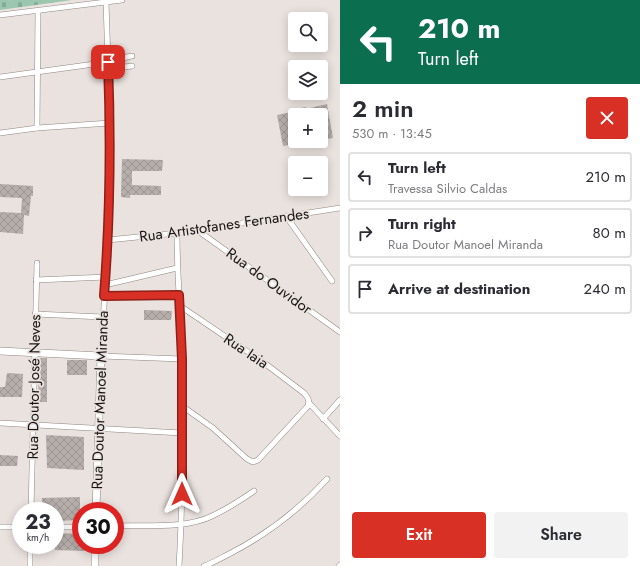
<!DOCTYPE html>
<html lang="en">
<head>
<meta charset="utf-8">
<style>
  :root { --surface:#fff; --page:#f2f2f3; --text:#2b2b33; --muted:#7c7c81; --line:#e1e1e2; --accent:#d93025 }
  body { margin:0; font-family:Jost,sans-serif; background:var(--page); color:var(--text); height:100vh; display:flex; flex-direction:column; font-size:15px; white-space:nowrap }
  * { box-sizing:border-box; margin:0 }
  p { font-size:13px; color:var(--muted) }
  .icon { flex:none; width:22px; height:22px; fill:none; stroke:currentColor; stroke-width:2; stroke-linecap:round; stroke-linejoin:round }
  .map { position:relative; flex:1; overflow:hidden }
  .panel { display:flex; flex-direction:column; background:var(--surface); width:300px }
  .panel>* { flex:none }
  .hud { background:#0b6e4f; color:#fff; overflow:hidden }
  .controls { position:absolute; left:288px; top:12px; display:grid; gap:8px }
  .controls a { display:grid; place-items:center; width:40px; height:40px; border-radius:4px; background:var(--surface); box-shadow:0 2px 10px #0003; font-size:20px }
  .speed { position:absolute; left:12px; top:502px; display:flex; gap:8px; font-size:20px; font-weight:700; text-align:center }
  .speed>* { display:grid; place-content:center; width:52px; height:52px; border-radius:50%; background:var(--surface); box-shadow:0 2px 10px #0003; line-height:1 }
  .speed small { font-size:10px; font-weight:400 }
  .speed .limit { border:6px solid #d22; background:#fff; color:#111 }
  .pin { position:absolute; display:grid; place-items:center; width:34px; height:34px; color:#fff; margin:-17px; border-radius:8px; box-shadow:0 2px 6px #0006 }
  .me { position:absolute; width:44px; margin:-22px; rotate:0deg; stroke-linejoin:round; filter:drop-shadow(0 0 3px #0008) }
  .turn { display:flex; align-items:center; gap:14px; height:84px; padding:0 12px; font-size:18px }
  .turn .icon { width:52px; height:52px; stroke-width:2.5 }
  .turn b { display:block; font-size:28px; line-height:34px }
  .round { display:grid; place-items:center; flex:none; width:42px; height:42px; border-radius:4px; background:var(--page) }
  .headline { display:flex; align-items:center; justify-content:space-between; height:68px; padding:0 12px }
  h1 { font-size:24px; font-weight:600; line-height:30px }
  .button { display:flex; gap:8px; margin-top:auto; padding:8px 12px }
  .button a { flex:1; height:46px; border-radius:4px; background:var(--accent); color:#fff; font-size:16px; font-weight:600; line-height:46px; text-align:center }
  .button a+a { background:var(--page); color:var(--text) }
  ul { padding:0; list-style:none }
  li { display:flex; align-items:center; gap:12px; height:50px; margin:0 8px 6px; padding:0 4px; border:2px solid var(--line); border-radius:4px }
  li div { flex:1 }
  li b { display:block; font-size:15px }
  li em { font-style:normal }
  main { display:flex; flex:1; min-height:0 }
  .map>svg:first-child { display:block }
</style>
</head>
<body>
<main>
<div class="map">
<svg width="340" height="566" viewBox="0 0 340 566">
  <defs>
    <pattern id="cemetery-stones" width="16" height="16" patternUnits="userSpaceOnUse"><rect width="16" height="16" fill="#9bc7b1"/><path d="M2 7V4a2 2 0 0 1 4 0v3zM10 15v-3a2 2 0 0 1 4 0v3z" fill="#85aa97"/></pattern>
    <pattern id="building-cross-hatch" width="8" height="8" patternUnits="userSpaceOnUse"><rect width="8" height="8" fill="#b6aeaa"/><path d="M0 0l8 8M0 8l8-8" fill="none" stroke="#9c9591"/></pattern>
  </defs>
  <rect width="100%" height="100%" fill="#eae2de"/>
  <polygon fill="url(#cemetery-stones)" points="0,0 72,0 0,10"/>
  <g fill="url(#building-cross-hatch)">
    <polygon points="327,104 333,138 321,140 321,115 320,115 319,113 306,115 295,115 295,144 283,146 277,115 301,110 301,108 306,107 306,109"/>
    <polygon points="122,159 163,160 162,171 132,171 132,185 161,186 161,195 130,195 130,198 121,197"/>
    <polygon points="0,184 33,186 33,196 31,196 29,216 24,215 23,234 0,232 0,212 21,213 22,198 0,197"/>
    <polygon points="144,310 172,311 171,320 144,320"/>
    <polygon points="39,358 47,358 47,402 38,402"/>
    <rect x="67" y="360" width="20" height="15"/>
    <polygon points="7,373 23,374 22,397 0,397 0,387 5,387"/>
    <polygon points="46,435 84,437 84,470 47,468"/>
    <polygon points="0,455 18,456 17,466 0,466"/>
    <polygon points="80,497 80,520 55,521 55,511 43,511 42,498"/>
    <polygon points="55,533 81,534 81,545 84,545 84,551 55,550"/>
  </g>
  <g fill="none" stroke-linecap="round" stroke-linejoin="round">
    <defs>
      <g id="minor">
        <polyline points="106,2 110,123 108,240 101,356 182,359"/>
        <polyline points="0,15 122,0"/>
        <polyline points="117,62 125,67 132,66"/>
        <path d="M 0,77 L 109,62 C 118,62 122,57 132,56"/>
        <polyline points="37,128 38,11"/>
        <polyline points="0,133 37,128 110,123"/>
        <polyline points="286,216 332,281"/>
        <polyline points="197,230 340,332"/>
        <path d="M 177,233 C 177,276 181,318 182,360 C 183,429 183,498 179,566"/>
        <polyline points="108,240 177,233 340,208"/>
        <polyline points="36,280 106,277"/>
        <polyline points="105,285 177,268"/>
        <polyline points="104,296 179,295"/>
        <path d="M 180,306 L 263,362 L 304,393 C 308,397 310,401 308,406 L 258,460 L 253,462 L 247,459 L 213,428 L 182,406"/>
        <polyline points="35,314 103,317"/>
        <polyline points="309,403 340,436"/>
        <polyline points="323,419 340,400"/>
        <polyline points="0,423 182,433"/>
        <polyline points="31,511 37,263"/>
        <path d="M 115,526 C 144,525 186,529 212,516 C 227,509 241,500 254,491"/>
        <polyline points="0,527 21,527"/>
        <polyline points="55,527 81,527"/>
        <polyline points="30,566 30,545"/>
        <path d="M 204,566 C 213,563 221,558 229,554 C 266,535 299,510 327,479"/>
        <polyline points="339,566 340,565"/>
      </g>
      <g id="tertiary">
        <polyline points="0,351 101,356 96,511"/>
        <polyline points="95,566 95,545"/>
      </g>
    </defs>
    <use href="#minor" stroke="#8d8682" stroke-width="6"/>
    <use href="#tertiary" stroke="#8d8682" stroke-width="8"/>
    <use href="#minor" stroke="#fff" stroke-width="5"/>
    <use href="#tertiary" stroke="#fff" stroke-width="7"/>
  </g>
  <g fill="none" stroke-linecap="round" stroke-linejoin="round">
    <defs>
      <path id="route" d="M 108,62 C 111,140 110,219 104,296 L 179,295 L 182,359 L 182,494"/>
    </defs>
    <use href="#route" stroke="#8d1f18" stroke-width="10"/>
    <use href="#route" stroke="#d93025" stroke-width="7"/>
  </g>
  <g text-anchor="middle" stroke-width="3.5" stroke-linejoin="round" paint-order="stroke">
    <g font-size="15" fill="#171413" stroke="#eae2de">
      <text transform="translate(224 225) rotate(-8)" y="5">Rua Artistofanes Fernandes</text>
      <text transform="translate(269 281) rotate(36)" y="5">Rua do Ouvidor</text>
      <text transform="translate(246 351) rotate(34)" y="5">Rua Iaia</text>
      <text transform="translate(34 387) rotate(-89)" y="5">Rua Doutor José Neves</text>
      <text transform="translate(100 400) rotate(-88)" y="5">Rua Doutor Manoel Miranda</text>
    </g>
  </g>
</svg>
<div class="controls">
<a><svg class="icon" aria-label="search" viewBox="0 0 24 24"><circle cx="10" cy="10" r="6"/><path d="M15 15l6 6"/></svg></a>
<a><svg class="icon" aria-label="layers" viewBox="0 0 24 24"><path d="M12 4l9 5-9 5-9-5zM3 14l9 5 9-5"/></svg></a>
<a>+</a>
<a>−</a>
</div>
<div class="speed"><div>23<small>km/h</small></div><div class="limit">30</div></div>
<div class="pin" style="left:108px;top:62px;background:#d93025"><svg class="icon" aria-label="arrive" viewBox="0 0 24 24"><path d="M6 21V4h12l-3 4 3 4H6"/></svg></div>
<svg class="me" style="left:182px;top:494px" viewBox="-20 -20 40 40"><path d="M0-17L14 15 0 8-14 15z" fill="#d93025" stroke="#fff" stroke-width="4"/></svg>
</div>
<section class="panel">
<div class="hud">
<div class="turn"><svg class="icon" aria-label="left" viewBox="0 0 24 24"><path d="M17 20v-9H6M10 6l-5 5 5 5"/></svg><div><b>210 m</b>Turn left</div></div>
</div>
<div class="headline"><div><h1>2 min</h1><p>530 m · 13:45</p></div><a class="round" style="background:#d93025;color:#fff"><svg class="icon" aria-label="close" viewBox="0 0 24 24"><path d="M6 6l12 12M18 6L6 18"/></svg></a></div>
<ul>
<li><svg class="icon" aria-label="left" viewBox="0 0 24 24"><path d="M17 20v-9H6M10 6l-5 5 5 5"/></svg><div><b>Turn left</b><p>Travessa Silvio Caldas</p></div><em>210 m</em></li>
<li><svg class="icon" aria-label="right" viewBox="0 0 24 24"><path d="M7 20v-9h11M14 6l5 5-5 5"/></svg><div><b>Turn right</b><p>Rua Doutor Manoel Miranda</p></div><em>80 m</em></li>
<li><svg class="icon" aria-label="arrive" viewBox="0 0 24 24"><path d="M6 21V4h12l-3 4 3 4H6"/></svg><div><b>Arrive at destination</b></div><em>240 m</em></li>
</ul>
<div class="button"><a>Exit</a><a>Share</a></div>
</section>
</main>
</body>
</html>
